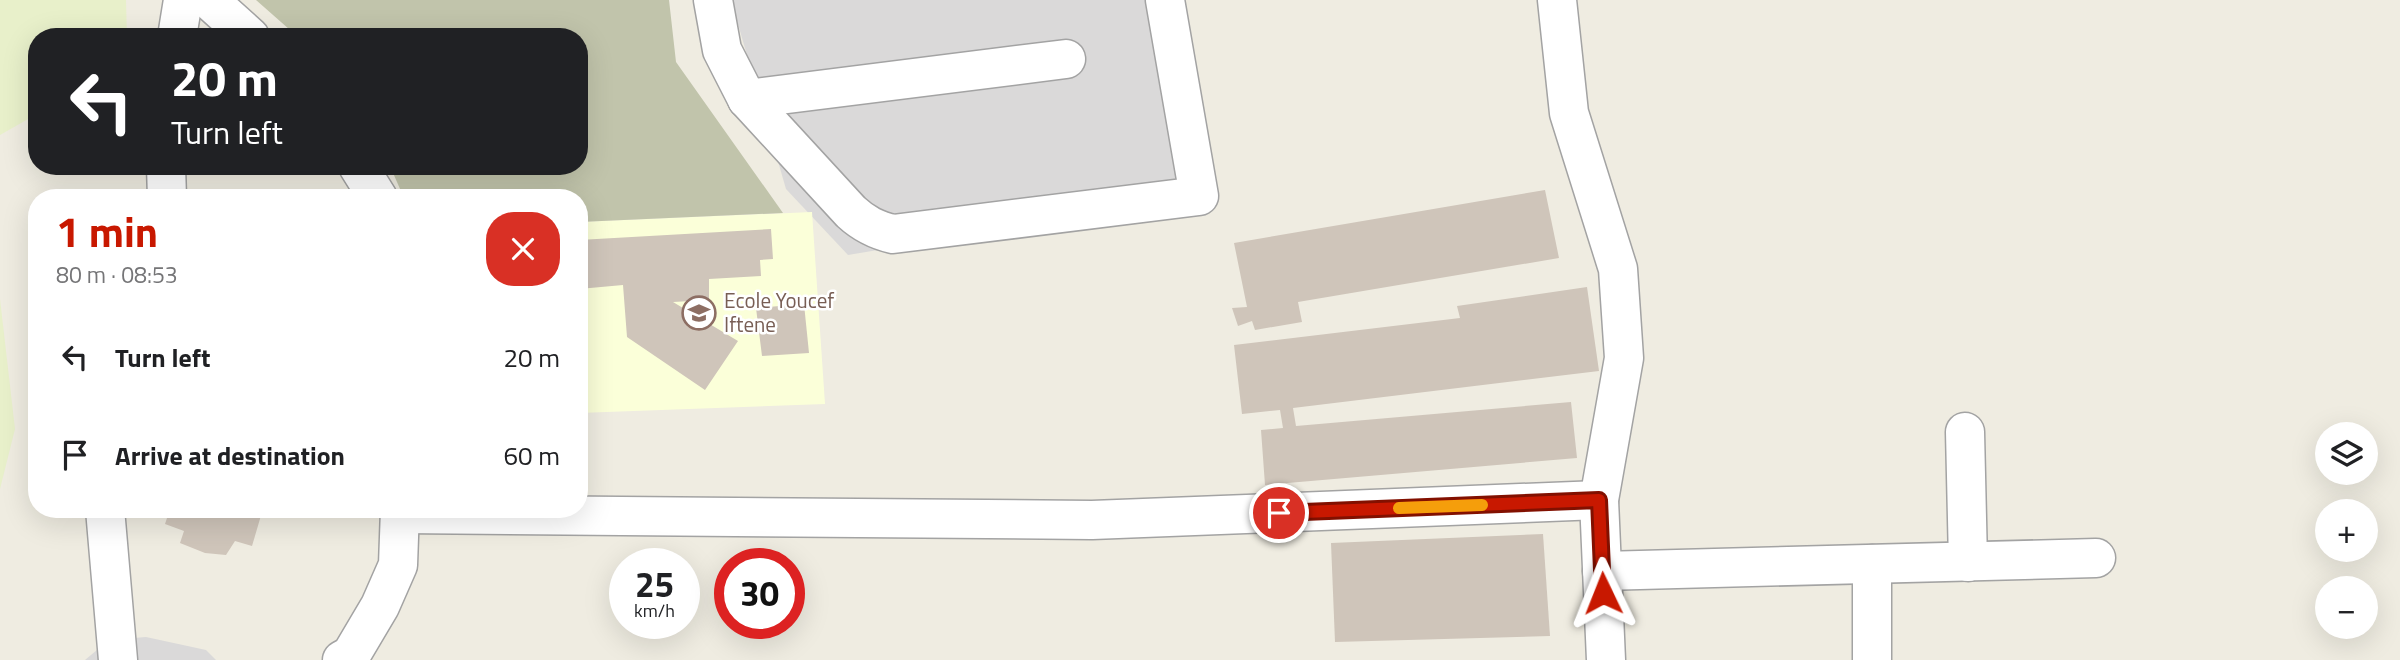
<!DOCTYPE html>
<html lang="en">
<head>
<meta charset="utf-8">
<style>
  :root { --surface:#fff; --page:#f6f6f6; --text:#202124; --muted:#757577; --accent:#c81800 }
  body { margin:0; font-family:"Titillium Web",sans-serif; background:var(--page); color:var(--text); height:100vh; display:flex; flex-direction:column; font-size:26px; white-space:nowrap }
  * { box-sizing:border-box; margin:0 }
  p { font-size:23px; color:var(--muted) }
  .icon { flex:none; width:38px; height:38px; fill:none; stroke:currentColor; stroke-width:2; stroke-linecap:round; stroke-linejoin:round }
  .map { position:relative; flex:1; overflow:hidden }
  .details { position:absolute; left:28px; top:189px; width:560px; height:329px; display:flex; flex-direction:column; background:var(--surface); border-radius:28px; box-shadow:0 7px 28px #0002 }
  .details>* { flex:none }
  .hud { position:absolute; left:28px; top:28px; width:560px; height:147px; border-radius:28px; box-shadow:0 7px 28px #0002; background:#202124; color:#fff; overflow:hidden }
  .tools { position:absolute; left:2315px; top:422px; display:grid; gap:14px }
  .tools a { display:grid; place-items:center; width:63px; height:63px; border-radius:50%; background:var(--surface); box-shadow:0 7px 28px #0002; font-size:35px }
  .speed { position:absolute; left:609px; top:548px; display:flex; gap:14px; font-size:35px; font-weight:700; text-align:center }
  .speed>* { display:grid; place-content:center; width:91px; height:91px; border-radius:50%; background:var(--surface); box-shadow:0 7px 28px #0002; line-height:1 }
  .speed small { font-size:18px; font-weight:400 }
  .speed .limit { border:10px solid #d22; background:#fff; color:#111 }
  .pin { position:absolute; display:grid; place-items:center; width:60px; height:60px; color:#fff; margin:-30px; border:4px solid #fff; border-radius:50%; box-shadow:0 2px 7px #0007 }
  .me { position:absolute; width:77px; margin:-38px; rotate:358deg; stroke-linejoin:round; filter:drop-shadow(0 0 5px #0008) }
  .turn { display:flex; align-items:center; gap:24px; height:147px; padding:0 28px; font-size:32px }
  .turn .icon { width:91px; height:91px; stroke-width:2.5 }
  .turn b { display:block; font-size:49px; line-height:60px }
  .round { display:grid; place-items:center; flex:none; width:74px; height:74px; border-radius:28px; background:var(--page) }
  .headline { display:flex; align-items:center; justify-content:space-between; height:119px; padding:0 28px }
  h1 { font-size:42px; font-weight:700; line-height:52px; color:var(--accent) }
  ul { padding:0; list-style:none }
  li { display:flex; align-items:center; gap:21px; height:98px; padding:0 28px }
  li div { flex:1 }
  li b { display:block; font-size:26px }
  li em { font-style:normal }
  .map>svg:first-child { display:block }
</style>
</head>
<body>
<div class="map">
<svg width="2400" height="660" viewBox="0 0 2400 660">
  <rect width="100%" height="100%" fill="#efece1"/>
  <g fill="#dad9d9">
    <polygon points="731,0 1160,0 1199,196 848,255 786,189"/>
    <polygon points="146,637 206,650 216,660 85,660 109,640"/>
  </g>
  <polygon fill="#fbffd9" points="812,212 825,404 579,413 579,222"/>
  <polygon fill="#c1c4ab" points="256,0 669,0 676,62 783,213 579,222 579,198 404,198 390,166 579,166 579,37 298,37"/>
  <g fill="#e8f0ca">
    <polygon points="0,0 126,0 127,37 37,37 37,114 0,135"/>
    <polygon points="0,299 15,429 0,489"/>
  </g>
  <g fill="#cfc5ba">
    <polygon points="1545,190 1559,258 1298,302 1302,322 1255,330 1252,321 1238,326 1232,308 1247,307 1234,243"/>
    <polygon points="771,229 773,259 760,260 761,276 709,279 709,300 673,302 738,341 705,390 627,337 623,285 579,289 579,240"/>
    <polygon points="1587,287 1599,371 1293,408 1296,426 1571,402 1577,458 1265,485 1261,430 1283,428 1280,410 1242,414 1234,345 1460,318 1457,306"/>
    <polygon points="804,304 809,353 762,356 756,308"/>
    <polygon points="170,509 249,509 262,512 252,546 235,541 226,555 205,553 180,543 184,531 165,524"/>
    <polygon points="1543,534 1550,636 1335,642 1331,543"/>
  </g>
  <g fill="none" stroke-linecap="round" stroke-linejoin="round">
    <defs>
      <g id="minor">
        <polyline points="209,0 250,37"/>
        <path d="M 713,0 L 722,50 L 747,99 L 851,212 C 864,224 876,230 893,234 L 1199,196 L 1165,0"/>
        <polyline points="1557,0 1569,113 1618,269 1624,358 1599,500 1606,660"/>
        <polyline points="177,37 183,0"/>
        <polyline points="747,99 1066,59"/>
        <polyline points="166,166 167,198"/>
        <polyline points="358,166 378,198"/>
        <polyline points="1965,432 1968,562"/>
        <polyline points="105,509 118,660"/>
        <polyline points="400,514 1092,520 1599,500"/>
        <polyline points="1602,571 2096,558"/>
        <polyline points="342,660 351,655 380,606 398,565 400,509"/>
        <polyline points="1872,660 1872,564"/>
      </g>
    </defs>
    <use href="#minor" stroke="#a3a3a3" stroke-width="41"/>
    <use href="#minor" stroke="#fff" stroke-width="38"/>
  </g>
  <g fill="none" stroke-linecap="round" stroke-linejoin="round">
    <defs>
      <polyline id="route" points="1279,513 1599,500 1603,593"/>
    </defs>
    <use href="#route" stroke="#821000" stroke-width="18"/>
    <use href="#route" stroke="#c81800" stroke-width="12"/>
    <polyline stroke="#f59e0b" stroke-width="12" points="1399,508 1482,505"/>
  </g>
  <defs>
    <symbol id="school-ring" viewBox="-11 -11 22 22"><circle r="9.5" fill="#fff" stroke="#8d6e63" stroke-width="1.5"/><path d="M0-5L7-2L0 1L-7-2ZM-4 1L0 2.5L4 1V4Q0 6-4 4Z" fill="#8d6e63"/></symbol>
  </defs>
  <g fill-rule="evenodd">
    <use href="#school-ring" x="680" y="294" width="38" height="38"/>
  </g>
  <g text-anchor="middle" stroke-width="5" stroke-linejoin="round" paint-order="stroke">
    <g font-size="21" fill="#785e54" stroke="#fff" text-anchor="start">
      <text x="724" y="308">Ecole Youcef<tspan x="724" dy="24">Iftene</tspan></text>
    </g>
  </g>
</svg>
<div class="tools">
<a><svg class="icon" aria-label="layers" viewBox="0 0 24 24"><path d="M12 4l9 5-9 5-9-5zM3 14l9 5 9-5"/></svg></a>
<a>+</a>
<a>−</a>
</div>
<div class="speed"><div>25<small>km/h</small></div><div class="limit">30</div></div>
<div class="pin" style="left:1279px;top:513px;background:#d93025"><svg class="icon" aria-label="arrive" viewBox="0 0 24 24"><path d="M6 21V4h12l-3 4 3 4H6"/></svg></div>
<svg class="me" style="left:1603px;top:593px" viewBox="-20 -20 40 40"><path d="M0-17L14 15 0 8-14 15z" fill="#c81800" stroke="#fff" stroke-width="4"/></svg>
<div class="hud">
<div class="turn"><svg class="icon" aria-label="left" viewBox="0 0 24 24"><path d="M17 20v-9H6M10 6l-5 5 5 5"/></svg><div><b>20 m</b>Turn left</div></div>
</div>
<section class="details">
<div class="headline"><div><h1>1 min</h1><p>80 m · 08:53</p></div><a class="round" style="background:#d93025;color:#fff"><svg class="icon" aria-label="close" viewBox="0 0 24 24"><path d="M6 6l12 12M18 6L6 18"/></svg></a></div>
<ul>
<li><svg class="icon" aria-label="left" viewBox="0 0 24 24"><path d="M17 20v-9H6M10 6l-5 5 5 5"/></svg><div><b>Turn left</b></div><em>20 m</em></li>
<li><svg class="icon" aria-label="arrive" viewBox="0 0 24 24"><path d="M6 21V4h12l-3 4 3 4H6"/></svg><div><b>Arrive at destination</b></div><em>60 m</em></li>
</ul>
</section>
</div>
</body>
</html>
